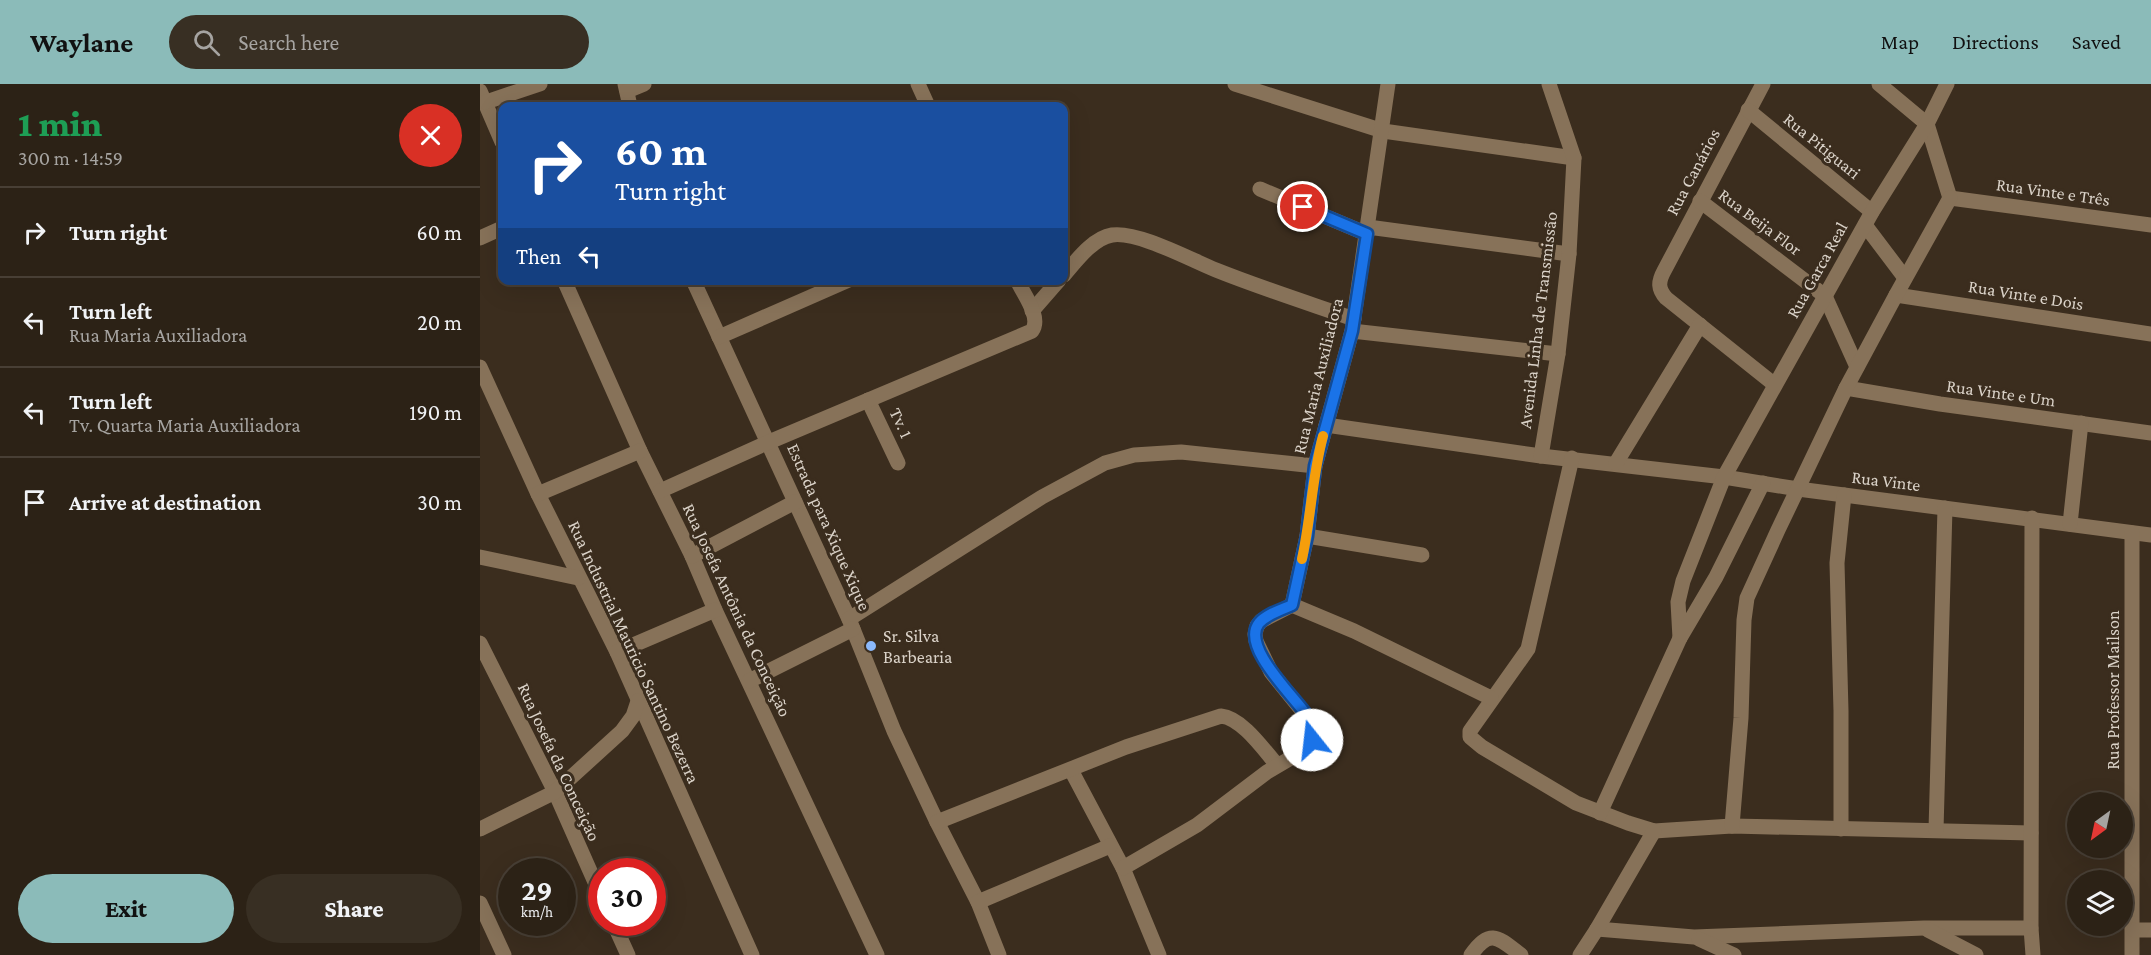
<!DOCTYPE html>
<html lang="en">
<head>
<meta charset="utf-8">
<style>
  :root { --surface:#2c2216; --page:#382f23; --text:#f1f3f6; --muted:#a6a4a1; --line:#483f35; --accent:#8bbbb9 }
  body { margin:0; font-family:"Crimson Pro",serif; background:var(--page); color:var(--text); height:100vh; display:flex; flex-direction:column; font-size:22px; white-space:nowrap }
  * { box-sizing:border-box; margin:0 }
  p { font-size:20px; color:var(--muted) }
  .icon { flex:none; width:33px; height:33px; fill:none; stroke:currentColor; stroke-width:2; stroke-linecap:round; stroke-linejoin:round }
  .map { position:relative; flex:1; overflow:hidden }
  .details { display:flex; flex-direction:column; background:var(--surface); width:480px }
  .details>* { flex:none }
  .top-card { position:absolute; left:18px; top:18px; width:570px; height:183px; border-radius:12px; box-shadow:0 6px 24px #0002,0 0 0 2px var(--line); background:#1a4fa0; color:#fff; overflow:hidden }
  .needle { width:39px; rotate:213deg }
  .fabs { position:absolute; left:1587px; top:708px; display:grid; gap:12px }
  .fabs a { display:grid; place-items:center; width:66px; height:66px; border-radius:50%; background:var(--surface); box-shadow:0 6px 24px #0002,0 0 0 2px var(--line); font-size:30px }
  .speed { position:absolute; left:18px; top:774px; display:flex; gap:12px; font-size:30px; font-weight:700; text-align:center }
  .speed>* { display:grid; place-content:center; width:78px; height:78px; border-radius:50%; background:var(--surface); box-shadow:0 6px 24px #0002,0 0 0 2px var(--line); line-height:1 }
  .speed small { font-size:15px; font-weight:400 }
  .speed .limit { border:9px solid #d22; background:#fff; color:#111 }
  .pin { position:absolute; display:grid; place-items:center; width:51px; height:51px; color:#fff; margin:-26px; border:3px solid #fff; border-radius:50%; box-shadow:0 2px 6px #0007 }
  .me { position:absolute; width:66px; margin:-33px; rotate:344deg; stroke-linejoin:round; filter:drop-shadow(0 0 4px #0008) }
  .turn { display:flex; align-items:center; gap:21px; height:126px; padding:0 18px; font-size:27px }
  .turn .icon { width:78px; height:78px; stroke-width:2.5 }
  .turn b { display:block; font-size:42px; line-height:51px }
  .then { display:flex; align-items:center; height:57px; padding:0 18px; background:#0003; gap:12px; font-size:22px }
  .round { display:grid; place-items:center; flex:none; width:63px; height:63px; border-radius:32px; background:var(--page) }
  .headline { display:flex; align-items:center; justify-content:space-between; height:102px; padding:0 18px }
  h1 { font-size:36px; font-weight:800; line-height:45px; color:#1e9e55 }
  .primary-button { display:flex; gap:12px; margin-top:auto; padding:12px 18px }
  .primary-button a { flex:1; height:69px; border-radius:36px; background:var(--accent); color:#111; font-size:24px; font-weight:800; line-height:69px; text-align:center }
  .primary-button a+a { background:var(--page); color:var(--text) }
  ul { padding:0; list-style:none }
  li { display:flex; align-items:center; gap:18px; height:90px; padding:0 18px; border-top:2px solid var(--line) }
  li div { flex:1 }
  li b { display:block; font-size:22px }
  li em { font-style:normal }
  header { display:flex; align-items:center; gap:36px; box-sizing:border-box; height:84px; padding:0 30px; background:var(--accent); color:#111 }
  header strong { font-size:28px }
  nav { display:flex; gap:33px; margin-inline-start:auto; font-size:21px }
  .search { width:420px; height:54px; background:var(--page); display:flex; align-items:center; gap:15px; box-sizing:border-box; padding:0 21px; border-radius:33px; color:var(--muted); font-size:22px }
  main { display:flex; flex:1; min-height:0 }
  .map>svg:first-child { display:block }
</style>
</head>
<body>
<header>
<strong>Waylane</strong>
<div class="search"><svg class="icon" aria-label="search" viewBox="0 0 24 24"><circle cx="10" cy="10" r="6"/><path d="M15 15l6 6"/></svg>Search here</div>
<nav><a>Map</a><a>Directions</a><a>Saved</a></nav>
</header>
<main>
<section class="details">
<div class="headline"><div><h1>1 min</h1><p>300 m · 14:59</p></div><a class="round" style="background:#d93025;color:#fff"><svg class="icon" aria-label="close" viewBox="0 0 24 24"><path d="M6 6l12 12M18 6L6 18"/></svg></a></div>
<ul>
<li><svg class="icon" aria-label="right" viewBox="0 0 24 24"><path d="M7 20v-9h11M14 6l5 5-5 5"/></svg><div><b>Turn right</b></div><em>60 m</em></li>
<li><svg class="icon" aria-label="left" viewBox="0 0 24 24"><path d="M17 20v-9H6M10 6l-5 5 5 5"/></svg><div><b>Turn left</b><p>Rua Maria Auxiliadora</p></div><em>20 m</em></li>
<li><svg class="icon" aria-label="left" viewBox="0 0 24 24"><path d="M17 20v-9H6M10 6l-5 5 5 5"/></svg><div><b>Turn left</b><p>Tv. Quarta Maria Auxiliadora</p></div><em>190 m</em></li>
<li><svg class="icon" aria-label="arrive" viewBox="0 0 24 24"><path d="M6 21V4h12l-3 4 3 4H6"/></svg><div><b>Arrive at destination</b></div><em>30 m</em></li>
</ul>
<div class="primary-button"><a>Exit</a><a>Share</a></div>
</section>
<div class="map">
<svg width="1671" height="871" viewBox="0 0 1671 871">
  <rect width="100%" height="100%" fill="#3b2d1e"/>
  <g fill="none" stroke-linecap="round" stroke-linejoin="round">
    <g stroke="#877259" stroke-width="15">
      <polyline points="145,0 150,22"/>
      <polyline points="438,0 448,22"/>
      <polyline points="755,0 903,47 1094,74"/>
      <path d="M 1283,0 L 1184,187 C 1178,198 1178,205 1186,214 L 1295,301"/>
      <polyline points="1399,0 1447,40"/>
      <polyline points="0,7 22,58"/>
      <polyline points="147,7 164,0"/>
      <polyline points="6,18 60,0"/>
      <polyline points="1268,26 1392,128"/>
      <polyline points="1447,40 1470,114"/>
      <polyline points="780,105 887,150"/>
      <polyline points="1470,114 1671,141"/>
      <polyline points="1220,117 1345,212 1377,283"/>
      <polyline points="1385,141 1425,194"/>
      <polyline points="888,143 1089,170"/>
      <polyline points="0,154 22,144"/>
      <path d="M 584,191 C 596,177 613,154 632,151 C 658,147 711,176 736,186 C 781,204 828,219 874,235"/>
      <polyline points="84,196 160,367 212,472 235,526 397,871"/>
      <polyline points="213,196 369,535 414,647 457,738 498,818 519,871"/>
      <polyline points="1416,211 1671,250"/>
      <polyline points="552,227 579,196"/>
      <polyline points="872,247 1078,270"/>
      <polyline points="239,253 369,196"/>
      <polyline points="0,283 58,410 137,568 272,871"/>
      <polyline points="1366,304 1460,320 1671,349"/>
      <polyline points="388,316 418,379"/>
      <polyline points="846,341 1061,372 1244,393 1318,405 1671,451"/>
      <polyline points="1061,372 1078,270 1089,170 1094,74 1069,0"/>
      <polyline points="1092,374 1048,565 990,647 990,653 1002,663 1096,719 1148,739 1174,747 1252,742 1551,749"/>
      <polyline points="1136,379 1220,241"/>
      <path d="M 180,407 L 289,358 L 552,247 C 562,233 543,210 537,196"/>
      <polyline points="58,410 160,367"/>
      <polyline points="1552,434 1551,844 1553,871"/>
      <polyline points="1590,440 1601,339"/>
      <polyline points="1652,449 1652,871"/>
      <polyline points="827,452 942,471"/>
      <polyline points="212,472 315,418"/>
      <polyline points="0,473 98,494"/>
      <polyline points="812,521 827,452 835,382 872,247 908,0"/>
      <polyline points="812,521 874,547 1011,614"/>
      <polyline points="369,535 562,413 625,379 654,371 701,368 835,382"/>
      <polyline points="1200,554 1198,518 1203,497 1244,393 1392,128 1447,40 1467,0"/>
      <polyline points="0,559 75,708 122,814"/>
      <polyline points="137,568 235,526"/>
      <polyline points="269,597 373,545"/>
      <polyline points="591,686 643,784 679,871"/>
      <polyline points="1120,729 1200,554 1236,493 1283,399"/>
      <path d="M 457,738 L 646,663 L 741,632 C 762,634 784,666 797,681"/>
      <polyline points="1252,742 1261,634 1264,536 1267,514 1298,446 1366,304 1416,211 1470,114"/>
      <polyline points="0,745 75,708 142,647 153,632 158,617"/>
      <polyline points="1361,745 1361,627 1357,479 1364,411"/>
      <polyline points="1456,746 1465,424"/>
      <polyline points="643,784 717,741 787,688 821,668 828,662 833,648 829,635 791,588 776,557 775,550 777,542 781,537 812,521"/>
      <polyline points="498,818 630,762"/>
      <polyline points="0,819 24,871"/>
      <polyline points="133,838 148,871"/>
      <polyline points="1117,845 1214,853 1444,844 1551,844"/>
      <polyline points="1448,846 1496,871"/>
      <polyline points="1654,846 1671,846"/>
      <polyline points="1219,855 1254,871"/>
      <path d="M 991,871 C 1010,843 1019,854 1041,871"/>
      <polyline points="1100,871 1117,845 1174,747"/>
    </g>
  </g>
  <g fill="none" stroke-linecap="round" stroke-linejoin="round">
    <defs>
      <path id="route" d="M 823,123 L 887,150 L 872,247 L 835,382 L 827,452 L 812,521 C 801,526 787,530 779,539 C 760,563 816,614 828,633 C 832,640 833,648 832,656"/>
    </defs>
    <use href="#route" stroke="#114b97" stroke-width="15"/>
    <use href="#route" stroke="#1a73e8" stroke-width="10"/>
    <path stroke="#f59e0b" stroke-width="10" d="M 822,475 C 831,434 832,393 843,352"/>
  </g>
  <circle fill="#8bb9fc" stroke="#3b2d1e" stroke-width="2" cx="391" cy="562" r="6"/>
  <g text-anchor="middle" stroke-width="6" stroke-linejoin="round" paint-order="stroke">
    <g font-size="18" fill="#dad2c8" stroke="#3b2d1e">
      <text transform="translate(1342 62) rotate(39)" y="6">Rua Pitiguari</text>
      <text transform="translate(1213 88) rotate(-62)" y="6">Rua Canários</text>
      <text transform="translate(1573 108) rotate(8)" y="6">Rua Vinte e Três</text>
      <text transform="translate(1280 138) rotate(37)" y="6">Rua Beija Flor</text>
      <text transform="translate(1337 186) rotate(-61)" y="6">Rua Garca Real</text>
      <text transform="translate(1546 211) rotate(9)" y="6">Rua Vinte e Dois</text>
      <text transform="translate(1058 236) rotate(-83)" y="6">Avenida Linha de Transmissão</text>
      <text transform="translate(838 292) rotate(-76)" y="6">Rua Maria Auxiliadora</text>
      <text transform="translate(1521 309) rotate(8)" y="6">Rua Vinte e Um</text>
      <text transform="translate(421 339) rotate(65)" y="6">Tv. 1</text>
      <text transform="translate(1406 397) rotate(7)" y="6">Rua Vinte</text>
      <text transform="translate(349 443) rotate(66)" y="6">Estrada para Xique Xique</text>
      <text transform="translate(257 526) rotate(65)" y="6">Rua Josefa Antônia da Conceição</text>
      <text transform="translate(154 568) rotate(65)" y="6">Rua Industrial Mauricio Santino Bezerra</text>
      <text transform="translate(1633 606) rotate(-90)" y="6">Rua Professor Mailson</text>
      <text transform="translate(79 678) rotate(65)" y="6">Rua Josefa da Conceição</text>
    </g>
    <g font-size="18" fill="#dad2c8" stroke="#3b2d1e" text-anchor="start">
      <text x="403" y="558">Sr. Silva<tspan x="403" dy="21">Barbearia</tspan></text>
    </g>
  </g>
</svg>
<div class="fabs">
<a><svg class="needle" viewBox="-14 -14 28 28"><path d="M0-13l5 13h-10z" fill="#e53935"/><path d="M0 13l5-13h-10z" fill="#a6a4a1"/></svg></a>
<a><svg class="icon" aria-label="layers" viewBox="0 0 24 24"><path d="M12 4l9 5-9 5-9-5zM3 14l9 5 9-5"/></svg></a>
</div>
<div class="speed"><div>29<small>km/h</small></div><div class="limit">30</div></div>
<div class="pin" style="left:823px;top:123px;background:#d93025"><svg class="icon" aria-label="arrive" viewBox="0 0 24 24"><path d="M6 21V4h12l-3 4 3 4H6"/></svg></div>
<svg class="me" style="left:832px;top:656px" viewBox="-20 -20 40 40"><circle r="19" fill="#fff"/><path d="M0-13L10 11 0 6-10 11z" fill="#1a73e8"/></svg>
<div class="top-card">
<div class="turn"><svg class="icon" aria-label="right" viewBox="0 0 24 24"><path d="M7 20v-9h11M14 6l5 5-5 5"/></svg><div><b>60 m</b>Turn right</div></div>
<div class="then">Then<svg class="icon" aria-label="left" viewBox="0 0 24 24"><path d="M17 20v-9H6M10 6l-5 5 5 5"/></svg></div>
</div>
</div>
</main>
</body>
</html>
